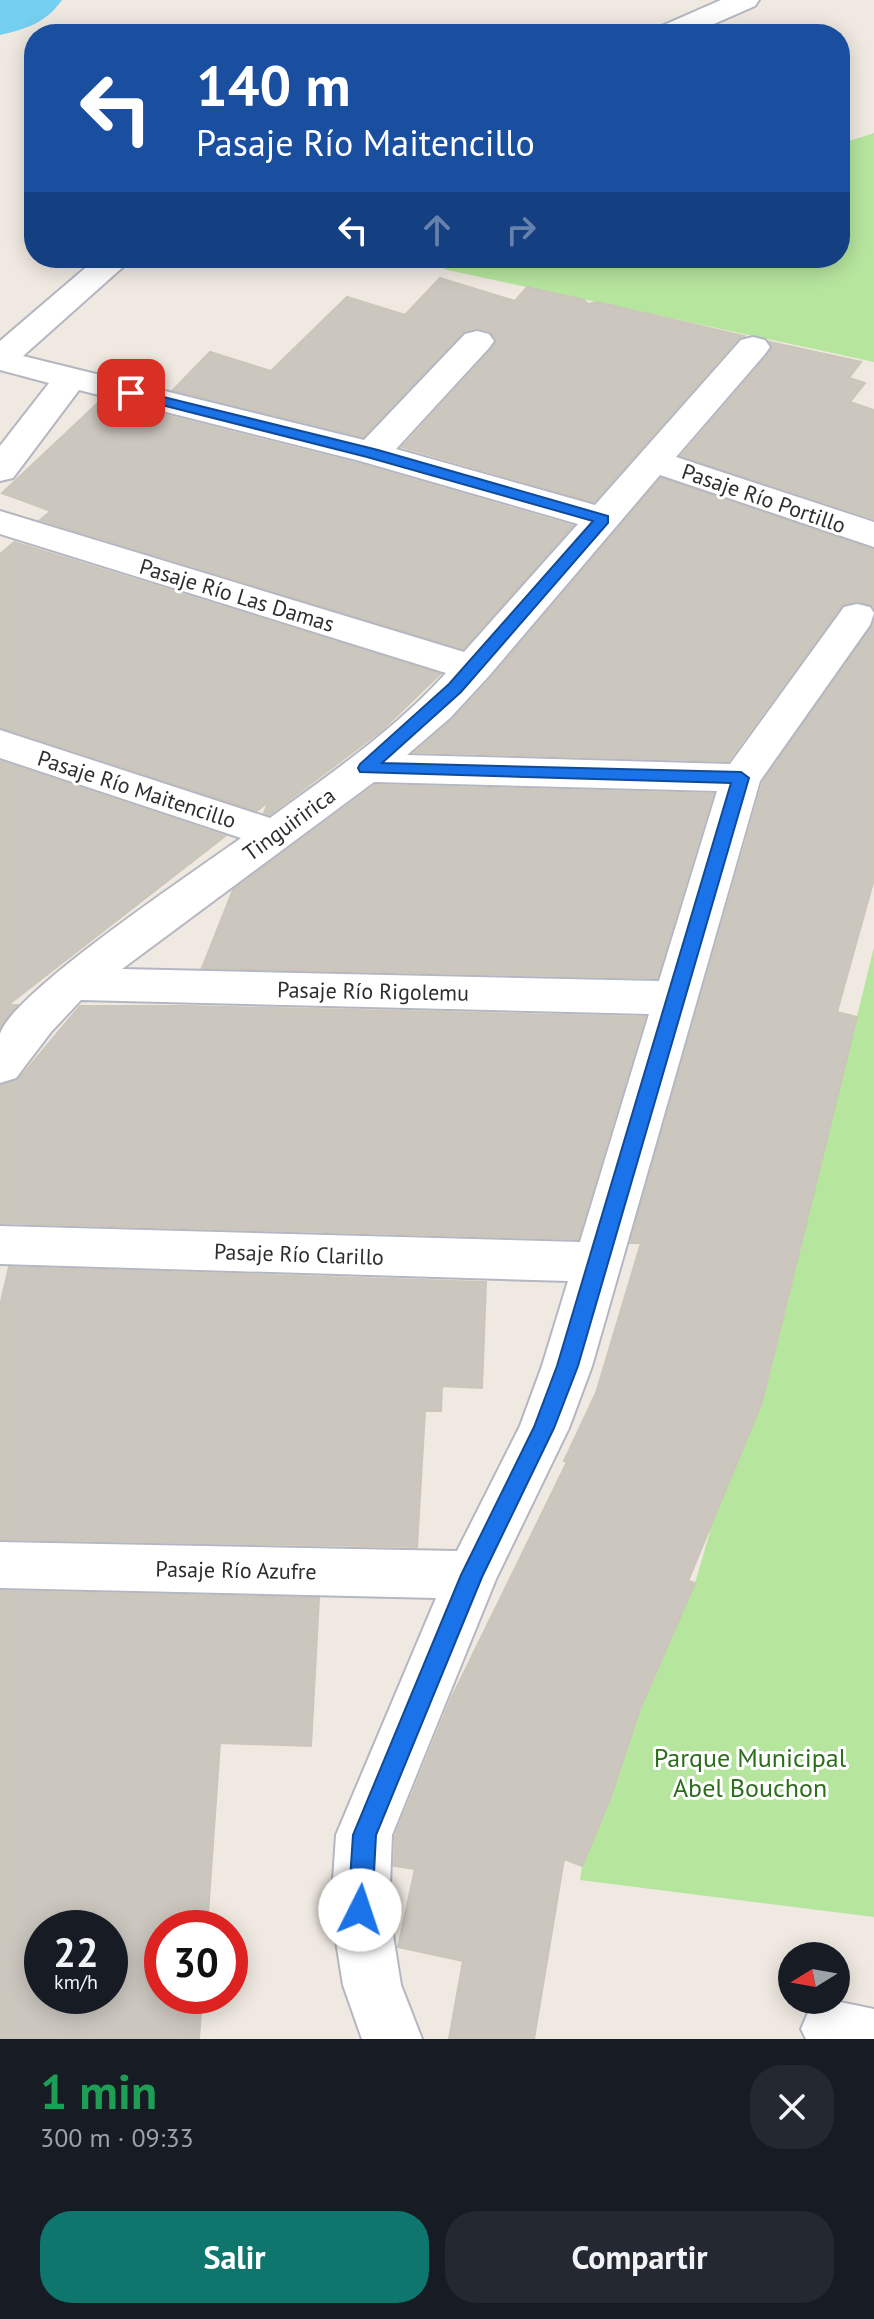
<!DOCTYPE html>
<html lang="es">
<head>
<meta charset="utf-8">
<style>
  :root { --surface:#171b24; --page:#242831; --text:#f1f3f6; --muted:#9ea1a6; --accent:#0f766e }
  body { margin:0; font-family:"PT Sans",sans-serif; background:var(--page); color:var(--text); height:100vh; display:flex; flex-direction:column; font-size:30px; white-space:nowrap }
  * { box-sizing:border-box; margin:0 }
  p { font-size:26px; color:var(--muted) }
  .icon { flex:none; width:44px; height:44px; fill:none; stroke:currentColor; stroke-width:2; stroke-linecap:round; stroke-linejoin:round }
  .map { position:relative; height:2039px; overflow:hidden }
  .panel { display:flex; flex-direction:column; background:var(--surface); flex:1 }
  .panel>* { flex:none }
  .hud { position:absolute; left:24px; top:24px; width:826px; height:244px; border-radius:32px; box-shadow:0 4px 20px #0003; background:#1a4fa0; color:#fff; overflow:hidden }
  .needle { width:52px; rotate:259deg }
  .tools { position:absolute; left:778px; top:1942px; display:grid; gap:16px }
  .tools a { display:grid; place-items:center; width:72px; height:72px; border-radius:50%; background:var(--surface); box-shadow:0 4px 20px #0003; font-size:40px }
  .speed { position:absolute; left:24px; top:1910px; display:flex; gap:16px; font-size:40px; font-weight:700; text-align:center }
  .speed>* { display:grid; place-content:center; width:104px; height:104px; border-radius:50%; background:var(--surface); box-shadow:0 4px 20px #0003; line-height:1 }
  .speed small { font-size:20px; font-weight:400 }
  .speed .limit { border:12px solid #d22; background:#fff; color:#111 }
  .pin { position:absolute; display:grid; place-items:center; width:68px; height:68px; color:#fff; margin:-34px; border-radius:16px; box-shadow:0 4px 12px #0006 }
  .me { position:absolute; width:88px; margin:-44px; rotate:4deg; stroke-linejoin:round; filter:drop-shadow(0 0 6px #0008) }
  .turn { display:flex; align-items:center; gap:28px; height:168px; padding:0 40px; font-size:36px }
  .turn .icon { width:104px; height:104px; stroke-width:2.5 }
  .turn b { display:block; font-size:56px; line-height:68px }
  .lanes { display:flex; align-items:center; height:76px; padding:0 40px; background:#0003; justify-content:center; gap:40px; direction:ltr }
  .lanes .off { opacity:.35 }
  .round { display:grid; place-items:center; flex:none; width:84px; height:84px; border-radius:32px; background:var(--page) }
  .head { display:flex; align-items:center; justify-content:space-between; height:136px; padding:0 40px }
  h1 { font-size:48px; font-weight:700; line-height:60px; color:#1e9e55 }
  .action { display:flex; gap:16px; margin-top:auto; padding:16px 40px }
  .action a { flex:1; height:92px; border-radius:32px; background:var(--accent); color:#fff; font-size:32px; font-weight:700; line-height:92px; text-align:center }
  .action a+a { background:var(--page); color:var(--text) }
  .map>svg:first-child { display:block }
</style>
</head>
<body>
<div class="map">
<svg width="874" height="2039" viewBox="0 0 874 2039">
  <rect width="100%" height="100%" fill="#efe9e1"/>
  <g fill="#b6e59e">
    <polygon points="874,133 874,362 443,269 478,258 840,258 840,144"/>
    <polygon points="874,947 874,1917 580,1880 582,1866 610,1800 635,1723 695,1583 714,1518 767,1385"/>
  </g>
  <g fill="none" stroke-linecap="round" stroke-linejoin="round">
    <path fill="#75cff0" fill-rule="evenodd" d="M 0,0 L 62,0 C 46,23 26,29 0,35 Z"/>
  </g>
  <g fill="#cbc7bf" stroke="#cbc5ba" stroke-width="2" fill-rule="evenodd">
    <polygon points="440,278 515,301 527,287 584,300 588,304 597,302 744,336 739,338 594,502 402,447 491,350 497,341 490,331 476,328 463,332 363,437 173,390 210,352 271,371 347,297 405,315"/>
    <polygon points="770,342 861,362 849,378 865,383 850,402 874,410 874,519 681,456 767,356 773,347"/>
    <polygon points="102,399 359,464 573,526 463,649 40,520 51,511 2,493"/>
    <polygon points="661,478 874,550 874,608 858,601 842,605 728,761 415,752 452,720 490,679"/>
    <polygon points="14,542 440,674 382,730 269,815 264,813 269,801 257,811 0,727 0,554"/>
    <polygon points="874,622 874,879 837,1012 857,1017 762,1402 688,1581 695,1583 640,1709 610,1799 582,1866 564,1859 534,2039 449,2039 463,1961 398,1947 415,1869 394,1866 395,1836 451,1699 567,1462 564,1461 596,1393 641,1243 630,1243 763,782"/>
    <polygon points="0,761 225,836 8,1005 18,1005 0,1028"/>
    <polygon points="375,785 713,794 657,978 202,968 233,890"/>
    <polygon points="80,1006 187,1006 645,1017 578,1239 0,1223 0,1086 18,1080"/>
    <polygon points="9,1267 486,1282 482,1388 442,1386 441,1411 425,1411 417,1547 0,1539 0,1306"/>
    <path d="M 0,1591 L 319,1598 L 311,1746 L 220,1743 L 207,1928 L 162,1928 L 162,1996 L 202,1996 L 199,2039 L 0,2039 ZM 42,1928 L 110,1928 L 110,1996 L 42,1996 Z"/>
  </g>
  <g fill="none" stroke-linecap="round" stroke-linejoin="round">
    <defs>
      <g id="minor">
        <polygon points="721,0 759,0 755,6 691,34 652,34 657,28"/>
        <path d="M 97,258 L 133,258 L 23,356 L 364,440 L 465,334 L 477,331 L 489,334 L 494,341 L 489,348 L 396,449 L 595,505 L 741,340 L 753,337 L 765,340 L 770,347 L 765,354 L 676,457 L 874,522 L 874,547 L 660,475 L 488,677 L 450,718 L 407,755 L 730,764 L 844,607 L 857,604 L 870,607 L 874,613 L 870,625 L 760,781 L 592,1366 L 569,1428 L 496,1579 L 392,1835 L 389,1910 L 401,1985 L 422,2039 L 362,2039 L 343,1985 L 331,1910 L 336,1835 L 436,1598 L 0,1588 L 0,1542 L 457,1551 L 520,1426 L 542,1366 L 568,1281 L 0,1264 L 0,1226 L 580,1242 L 649,1014 L 81,1000 L 51,1032 L 16,1078 L 0,1083 C 0,1069 0,1048 0,1034 C 13,992 197,870 241,838 L 0,758 L 0,730 L 270,818 C 331,773 395,730 446,673 L 0,534 L 0,511 L 464,652 L 578,524 L 360,461 L 79,390 L 13,478 L 0,481 L 0,446 L 49,383 L 0,370 L 0,341 ZM 374,782 L 717,791 L 659,981 L 122,969 Z"/>
        <polygon points="830,2000 874,2009 874,2039 806,2039 801,2029 810,2008"/>
      </g>
    </defs>
    <use href="#minor" stroke="#b4b7c1" stroke-width="4"/>
    <use href="#minor" fill="#fff" fill-rule="evenodd"/>
  </g>
  <polygon fill="#1a73e8" stroke="#114b97" stroke-width="2" points="131,389 378,450 608,516 608,523 461,692 382,763 741,772 749,778 578,1366 554,1428 482,1577 376,1835 372,1910 368,1918 360,1921 352,1918 348,1910 353,1835 461,1575 534,1427 557,1366 731,783 360,772 358,768 360,764 449,684 593,521 367,457 126,396 126,390"/>
  <g text-anchor="middle" stroke-width="6" stroke-linejoin="round" paint-order="stroke">
    <g font-size="22" fill="#2e2e2e" stroke="#fff">
      <text transform="translate(764 498) rotate(19)" y="8">Pasaje Río Portillo</text>
      <text transform="translate(237 595) rotate(17)" y="8">Pasaje Río Las Damas</text>
      <text transform="translate(137 789) rotate(18)" y="8">Pasaje Río Maitencillo</text>
      <text transform="translate(289 824) rotate(-36)" y="8">Tinguiririca</text>
      <text transform="translate(373 991) rotate(1)" y="8">Pasaje Río Rigolemu</text>
      <text transform="translate(299 1254) rotate(2)" y="8">Pasaje Río Clarillo</text>
      <text transform="translate(236 1570) rotate(1)" y="8">Pasaje Río Azufre</text>
    </g>
    <g font-size="26" fill="#2c6e1b" stroke="#fff">
      <text x="750" y="1767">Parque Municipal<tspan x="750" dy="30">Abel Bouchon</tspan></text>
    </g>
  </g>
</svg>
<div class="tools">
<a><svg class="needle" viewBox="-14 -14 28 28"><path d="M0-13l5 13h-10z" fill="#e53935"/><path d="M0 13l5-13h-10z" fill="#9ea1a6"/></svg></a>
</div>
<div class="speed"><div>22<small>km/h</small></div><div class="limit">30</div></div>
<div class="pin" style="left:131px;top:393px;background:#d93025"><svg class="icon" aria-label="arrive" viewBox="0 0 24 24"><path d="M6 21V4h12l-3 4 3 4H6"/></svg></div>
<svg class="me" style="left:360px;top:1910px" viewBox="-20 -20 40 40"><circle r="19" fill="#fff"/><path d="M0-13L10 11 0 6-10 11z" fill="#1a73e8"/></svg>
<div class="hud">
<div class="turn"><svg class="icon" aria-label="left" viewBox="0 0 24 24"><path d="M17 20v-9H6M10 6l-5 5 5 5"/></svg><div><b>140 m</b>Pasaje Río Maitencillo</div></div>
<div class="lanes"><svg class="icon" aria-label="left" viewBox="0 0 24 24"><path d="M17 20v-9H6M10 6l-5 5 5 5"/></svg><svg class="icon off" aria-label="ahead" viewBox="0 0 24 24"><path d="M12 20V5M6 11l6-6 6 6"/></svg><svg class="icon off" aria-label="right" viewBox="0 0 24 24"><path d="M7 20v-9h11M14 6l5 5-5 5"/></svg></div>
</div>
</div>
<section class="panel">
<div class="head"><div><h1>1 min</h1><p>300 m · 09:33</p></div><a class="round"><svg class="icon" aria-label="close" viewBox="0 0 24 24"><path d="M6 6l12 12M18 6L6 18"/></svg></a></div>
<div class="action"><a>Salir</a><a>Compartir</a></div>
</section>
</body>
</html>
